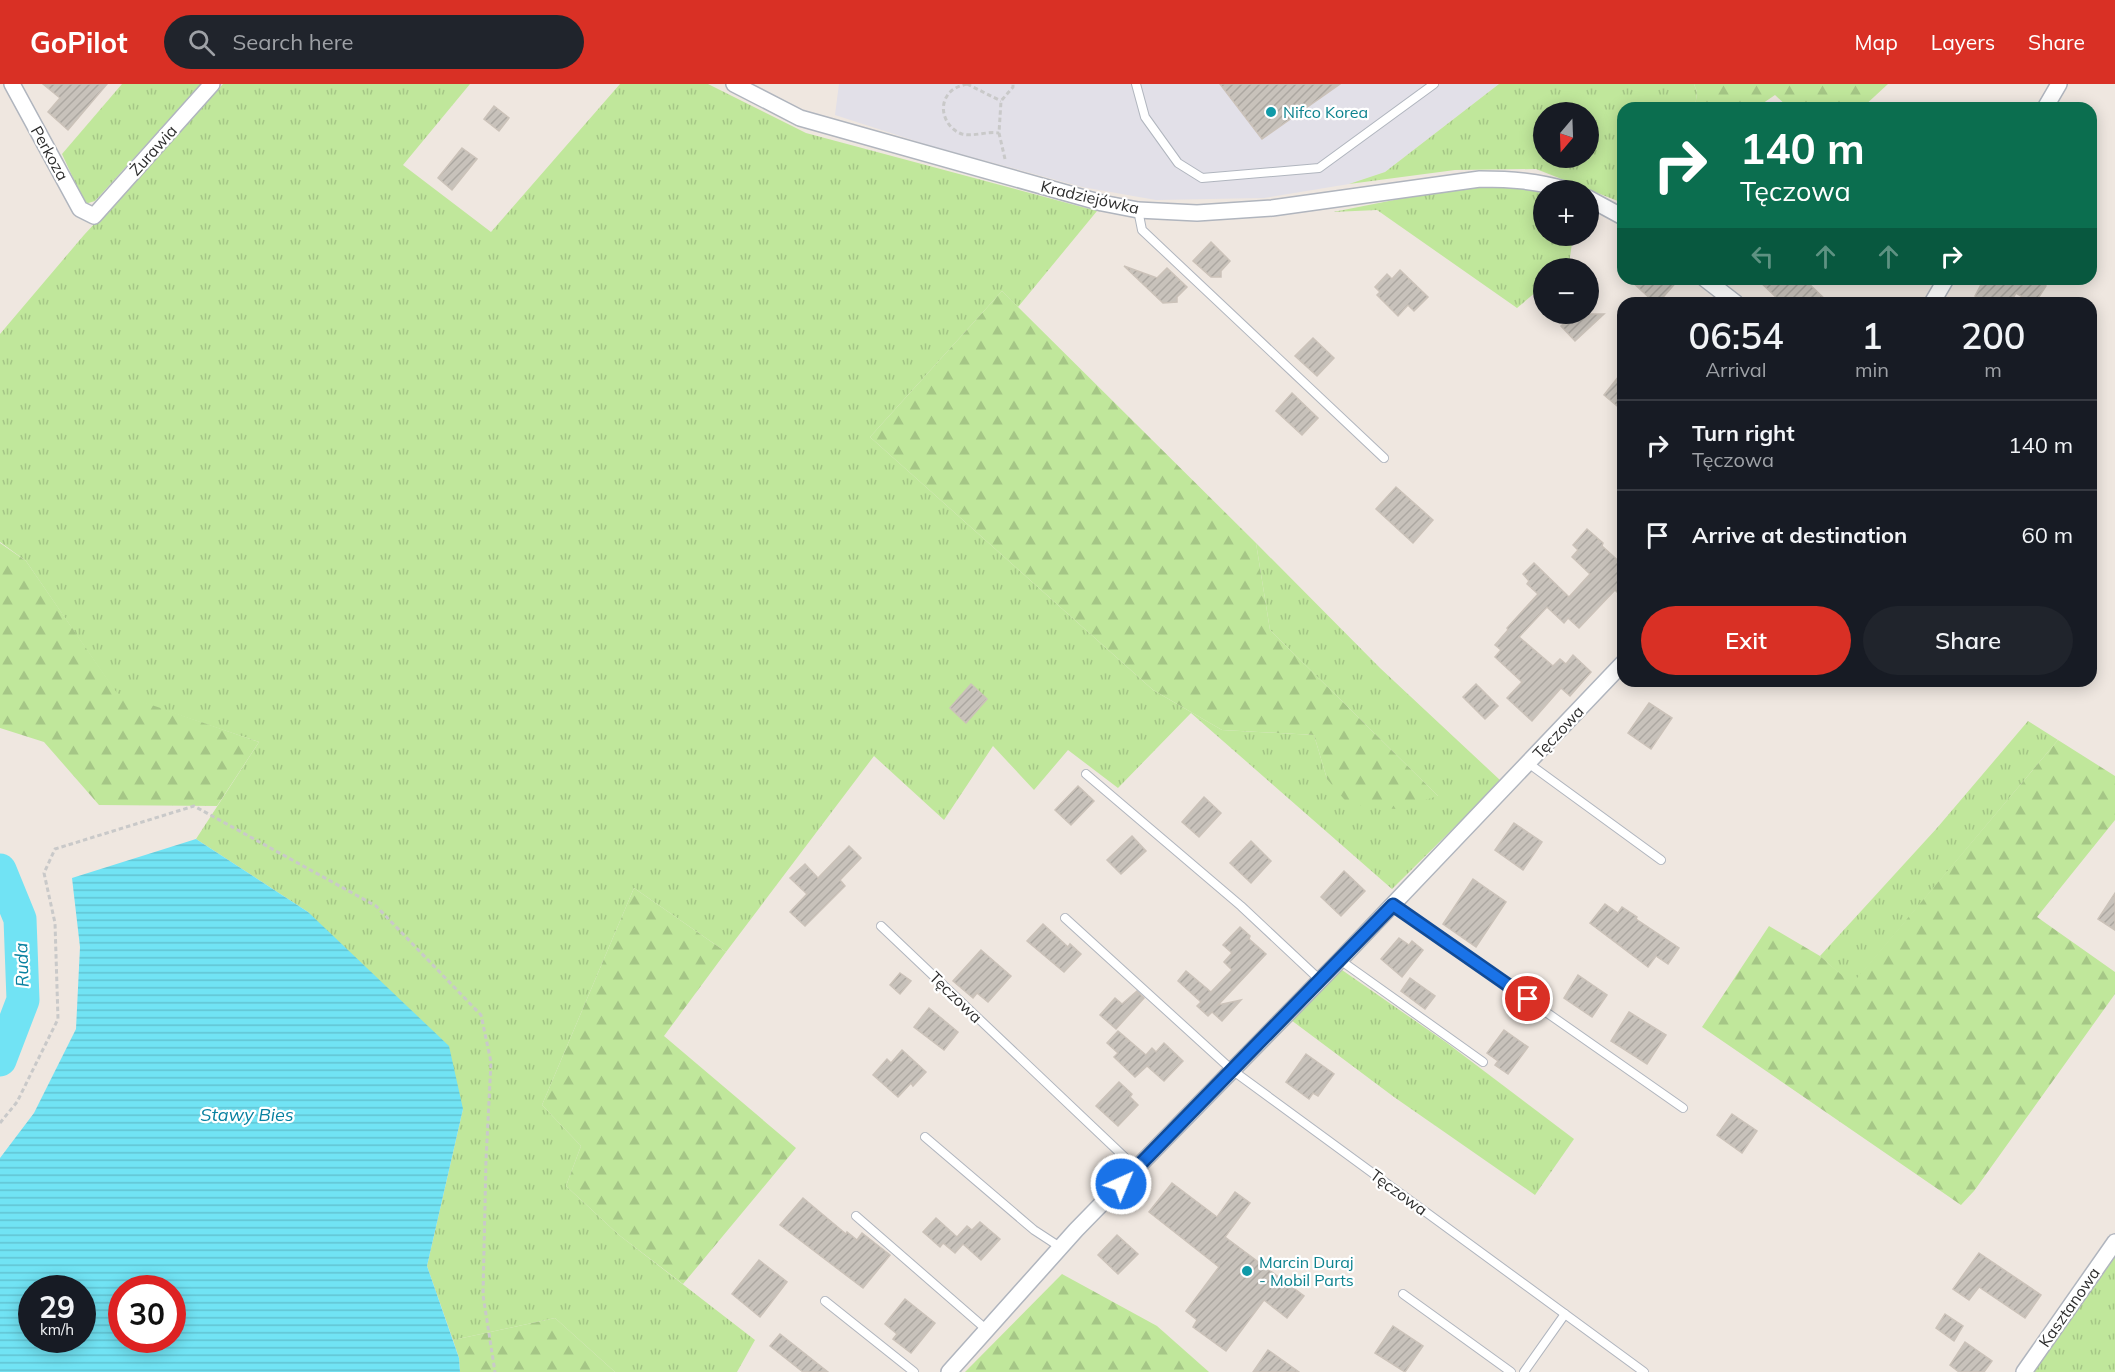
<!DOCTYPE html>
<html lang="en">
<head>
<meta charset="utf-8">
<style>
  :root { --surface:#171b24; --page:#20242c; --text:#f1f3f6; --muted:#9ea1a6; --line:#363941; --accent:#d93025 }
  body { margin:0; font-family:Mulish,sans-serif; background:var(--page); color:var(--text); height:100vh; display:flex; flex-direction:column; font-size:22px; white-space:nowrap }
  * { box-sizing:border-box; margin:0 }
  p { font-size:20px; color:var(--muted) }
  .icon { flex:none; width:33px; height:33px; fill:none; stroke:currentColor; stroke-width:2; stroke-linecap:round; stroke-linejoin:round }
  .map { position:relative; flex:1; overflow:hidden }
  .panel { position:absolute; left:1617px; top:213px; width:480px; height:390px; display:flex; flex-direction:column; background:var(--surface); border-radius:18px; box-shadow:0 3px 15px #0003 }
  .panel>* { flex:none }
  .banner { position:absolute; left:1617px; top:18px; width:480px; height:183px; border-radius:18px; box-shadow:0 3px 15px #0003; background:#0b6e4f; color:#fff; overflow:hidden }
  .needle { width:39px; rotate:199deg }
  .fabs { position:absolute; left:1533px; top:18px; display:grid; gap:12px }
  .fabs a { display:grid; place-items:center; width:66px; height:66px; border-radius:50%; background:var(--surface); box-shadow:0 3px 15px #0003; font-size:30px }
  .speed { position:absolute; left:18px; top:1191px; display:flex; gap:12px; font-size:30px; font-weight:700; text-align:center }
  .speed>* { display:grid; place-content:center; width:78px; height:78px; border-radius:50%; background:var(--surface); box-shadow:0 3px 15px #0003; line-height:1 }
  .speed small { font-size:15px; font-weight:400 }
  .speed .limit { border:9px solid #d22; background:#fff; color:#111 }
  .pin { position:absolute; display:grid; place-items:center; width:51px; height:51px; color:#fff; margin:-26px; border:3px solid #fff; border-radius:50%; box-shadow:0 2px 6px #0007 }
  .me { position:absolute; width:66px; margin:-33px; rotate:44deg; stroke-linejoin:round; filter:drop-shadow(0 0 4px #0008) }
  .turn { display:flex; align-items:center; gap:21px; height:126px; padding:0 24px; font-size:27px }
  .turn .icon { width:78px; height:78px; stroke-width:2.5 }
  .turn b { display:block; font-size:42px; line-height:51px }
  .lanes { display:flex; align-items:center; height:57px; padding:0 24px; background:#0003; justify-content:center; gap:30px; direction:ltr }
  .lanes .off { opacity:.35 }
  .eta { display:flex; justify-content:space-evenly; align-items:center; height:102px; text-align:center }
  .eta b { font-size:36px; font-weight:600; line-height:42px }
  .button { display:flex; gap:12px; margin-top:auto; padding:12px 24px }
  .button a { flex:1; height:69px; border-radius:36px; background:var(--accent); color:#fff; font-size:24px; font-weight:600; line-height:69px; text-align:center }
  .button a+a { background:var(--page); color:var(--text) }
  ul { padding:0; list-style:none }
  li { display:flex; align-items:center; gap:18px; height:90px; padding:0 24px; border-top:2px solid var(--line) }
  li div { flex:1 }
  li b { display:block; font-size:22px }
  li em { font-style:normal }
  header { display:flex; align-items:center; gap:36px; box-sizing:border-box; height:84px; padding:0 30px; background:var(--accent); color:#fff }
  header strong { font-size:28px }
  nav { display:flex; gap:33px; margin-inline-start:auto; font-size:21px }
  .search { width:420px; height:54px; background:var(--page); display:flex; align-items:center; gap:15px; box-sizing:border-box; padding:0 21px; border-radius:33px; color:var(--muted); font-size:22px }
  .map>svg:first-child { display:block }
</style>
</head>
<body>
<header>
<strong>GoPilot</strong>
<div class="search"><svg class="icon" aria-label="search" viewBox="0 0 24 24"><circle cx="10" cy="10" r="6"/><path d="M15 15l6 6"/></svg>Search here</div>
<nav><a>Map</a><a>Layers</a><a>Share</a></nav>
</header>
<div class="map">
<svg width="2115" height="1288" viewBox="0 0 2115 1288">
  <defs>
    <pattern id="grass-tufts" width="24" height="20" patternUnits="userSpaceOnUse" patternTransform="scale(1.5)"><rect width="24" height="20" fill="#c0e79b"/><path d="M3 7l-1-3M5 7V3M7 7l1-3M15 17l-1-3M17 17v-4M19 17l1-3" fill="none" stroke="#a5c686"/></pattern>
    <pattern id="forest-firs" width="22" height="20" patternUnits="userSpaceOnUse" patternTransform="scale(1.5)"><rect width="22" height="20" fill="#c0e79b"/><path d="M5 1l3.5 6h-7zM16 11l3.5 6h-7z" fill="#a5c686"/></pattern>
    <pattern id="water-rules" width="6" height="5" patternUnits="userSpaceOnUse" patternTransform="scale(1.5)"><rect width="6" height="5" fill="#71e3f4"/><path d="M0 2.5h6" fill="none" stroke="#62c3d2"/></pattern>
    <pattern id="building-hatch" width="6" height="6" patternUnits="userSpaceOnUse" patternTransform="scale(1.5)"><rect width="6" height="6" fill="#c8c2bb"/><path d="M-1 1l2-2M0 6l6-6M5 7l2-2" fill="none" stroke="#aca7a1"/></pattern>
  </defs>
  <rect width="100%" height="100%" fill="#efe7e0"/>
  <polygon fill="#e2e0e8" points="839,0 1499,0 1385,88 1349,100 1264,114 1156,116 1082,103 931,62 835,31"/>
  <g fill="url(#grass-tufts)" fill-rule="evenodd">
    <polygon points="122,0 201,0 95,117 85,120 62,70"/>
    <polygon points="223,0 470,0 403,81 491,148 620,0 708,0 806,49 1097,127 1018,223 1002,207 870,353 1153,606 1222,646 1314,651 1327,695 1438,712 1270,546 1256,459 1380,584 1501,697 1392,805 1191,629 1118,704 1068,666 1034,706 993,662 944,736 874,672 726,868 634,804 542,1021 581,1062 566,1102 619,1151 755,1256 737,1288 615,1288 555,1234 453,1256 427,1182 463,1025 308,828 196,755 259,658 117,610 26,477 0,458 0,250 84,151"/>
    <path d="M 1499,0 L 1694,0 L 1697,8 L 1695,24 L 1623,24 L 1623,119 L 1536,85 L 1455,86 L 1349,100 L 1385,88 ZM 1544,28 L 1588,28 L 1588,74 L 1544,74 Z"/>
    <polygon points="1455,104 1530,104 1543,108 1544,152 1573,152 1569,180 1564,184 1544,184 1543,202 1517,224 1377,126 1333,128"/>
    <polygon points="2028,637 2058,656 1852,901 1820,872 1937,744"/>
    <polygon points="1342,886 1447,959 1574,1055 1535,1111 1394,1013 1291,936"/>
    <polygon points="2115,1173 2115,1288 2033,1288"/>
  </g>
  <g fill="url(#forest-firs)">
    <polygon points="1694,0 1888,0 1862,24 1789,24 1775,11 1756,24 1695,24 1697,8"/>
    <polygon points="1002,207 1256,459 1270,546 1438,712 1396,725 1349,721 1327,695 1314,651 1222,646 1153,606 870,353"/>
    <polygon points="0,459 26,477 117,609 259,658 217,722 99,721 44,658 0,644"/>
    <polygon points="2058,656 2115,692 2115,736 2037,833 2115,888 2115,910 1974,1107 1961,1121 1702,943 1769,842 1820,872 1852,900"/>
    <polygon points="634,804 726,868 664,952 796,1064 683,1200 619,1151 566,1102 581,1062 542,1021"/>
    <polygon points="1062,1190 1157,1242 1209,1288 965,1288"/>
    <polygon points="555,1234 615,1288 460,1288 459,1274 453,1256"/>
  </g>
  <path fill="url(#water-rules)" fill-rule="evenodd" d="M 196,755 L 308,828 L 449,962 L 463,1025 L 427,1182 L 459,1274 L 460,1288 L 0,1288 L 0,1074 L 34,1029 L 76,945 L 80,863 L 72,794 ZM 32,1204 L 82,1204 L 82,1256 L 32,1256 ZM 122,1204 L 172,1204 L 172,1256 L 122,1256 Z"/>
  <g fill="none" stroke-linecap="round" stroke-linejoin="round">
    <polyline stroke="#71e3f4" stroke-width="33" points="0,786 20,835 23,916 0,976"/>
  </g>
  <g fill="url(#building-hatch)" stroke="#cbc2b9" stroke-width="1.5">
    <polygon points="43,0 107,0 68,46 48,28 60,14"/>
    <polygon points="1220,0 1340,0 1262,55"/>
    <polygon points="494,22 509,34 499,47 484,35"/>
    <polygon points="462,64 477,75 452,106 438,94"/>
    <polygon points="1211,158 1230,177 1221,187 1221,193 1211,193 1193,177"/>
    <polygon points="1124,182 1157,194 1167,184 1187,203 1177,213 1177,218 1163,219"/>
    <polygon points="1400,186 1428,213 1414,227 1408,221 1398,232 1377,211 1380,208 1375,203 1387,190 1392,195"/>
    <polygon points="1629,195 1679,195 1658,219 1655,219"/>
    <polygon points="1757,195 1804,195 1829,219 1782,219"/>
    <polygon points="1984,195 2035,195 2046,202 2035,219 2032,219 2016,209 2010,219 1987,219 1975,212"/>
    <polygon points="1574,230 1604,230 1575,257 1561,242"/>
    <polygon points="1313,254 1334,274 1317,292 1295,272"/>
    <polygon points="1623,287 1623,327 1604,311"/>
    <polygon points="1292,309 1318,334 1302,351 1276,327"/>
    <polygon points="1396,403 1433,436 1413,459 1376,425"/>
    <polygon points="1587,445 1603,459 1602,462 1623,481 1623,514 1615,506 1579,544 1568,534 1564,539 1547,523 1519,553 1553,582 1560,575 1566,580 1573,571 1591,588 1570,612 1561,604 1532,637 1507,614 1522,598 1495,573 1501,566 1495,561 1508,546 1507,544 1538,510 1527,500 1529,497 1523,490 1534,479 1569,513 1590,490 1572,473 1578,466 1573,461"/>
    <polygon points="971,600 987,615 966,639 950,624"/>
    <polygon points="1476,600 1498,622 1485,635 1463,613"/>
    <polygon points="1649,619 1672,634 1651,665 1628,649"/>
    <polygon points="1078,702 1094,717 1071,741 1055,726"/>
    <polygon points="1204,713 1221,729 1199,753 1182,738"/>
    <polygon points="1514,739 1542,758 1523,786 1495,766"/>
    <polygon points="1132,752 1146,767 1121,790 1107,776"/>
    <polygon points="1251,757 1271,777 1251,799 1230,779"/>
    <polygon points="849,762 861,774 840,796 845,802 805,842 790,828 807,810 790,794 805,780 818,794"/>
    <polygon points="1344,787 1365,807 1341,832 1321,813"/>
    <polygon points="1473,795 1506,818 1476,863 1443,840"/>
    <polygon points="2115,809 2115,846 2098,835"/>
    <polygon points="1605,820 1618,829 1622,823 1637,833 1636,835 1679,864 1668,880 1656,872 1648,883 1590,839"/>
    <polygon points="1043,840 1068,863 1070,860 1081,870 1064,888 1027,857"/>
    <polygon points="1240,843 1250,852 1249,855 1266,870 1218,921 1241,916 1222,937 1212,928 1208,932 1197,922 1201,918 1178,897 1186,887 1211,908 1232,886 1224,878 1232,869 1223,861"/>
    <polygon points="1399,854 1409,861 1412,857 1423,866 1402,893 1381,875"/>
    <polygon points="981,866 1011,892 988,918 977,909 973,914 953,897"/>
    <polygon points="900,889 911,897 900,910 890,901"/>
    <polygon points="1578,891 1607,911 1592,933 1564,914"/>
    <polygon points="1410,894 1435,912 1425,925 1401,907"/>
    <polygon points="1137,907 1144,914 1116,945 1100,931 1115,914 1122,920"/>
    <polygon points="929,924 958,948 944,966 914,943"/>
    <polygon points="1629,928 1666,951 1647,980 1611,957"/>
    <polygon points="1504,946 1528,963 1508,990 1495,981 1498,977 1487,969"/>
    <polygon points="1118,947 1146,971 1152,964 1156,968 1164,959 1183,977 1164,997 1147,982 1135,993 1114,973 1118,969 1107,959"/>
    <polygon points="902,966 926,988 913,1002 911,999 898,1013 873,991 887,975 891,979"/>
    <polygon points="1306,970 1334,990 1318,1012 1313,1009 1309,1015 1286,998"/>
    <polygon points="1119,998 1132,1010 1130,1013 1138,1021 1118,1042 1096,1022"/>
    <polygon points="1732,1030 1757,1047 1742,1069 1717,1051"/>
    <polygon points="1172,1099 1217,1133 1235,1108 1250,1119 1225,1153 1304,1212 1287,1234 1264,1216 1226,1267 1193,1243 1197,1236 1186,1227 1219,1183 1149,1128"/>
    <polygon points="803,1114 846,1150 847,1148 857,1156 862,1149 890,1171 863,1204 780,1141"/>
    <polygon points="936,1134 957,1153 967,1142 972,1146 980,1138 1000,1155 981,1176 963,1160 955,1169 943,1159 940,1163 923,1148"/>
    <polygon points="1117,1151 1138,1170 1118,1190 1098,1171"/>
    <polygon points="1979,1169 2041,1211 2025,1234 1979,1203 1969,1216 1953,1205"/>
    <polygon points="759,1176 787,1198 760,1233 732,1210"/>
    <polygon points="905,1215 935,1239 911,1269 893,1255 897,1250 885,1240"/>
    <polygon points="1945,1230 1963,1242 1954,1257 1936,1244"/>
    <polygon points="1393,1242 1423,1262 1405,1288 1375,1269"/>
    <polygon points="780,1250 828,1288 803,1288 770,1262"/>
    <polygon points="1965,1258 1992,1277 1984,1288 1959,1288 1950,1281"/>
    <polygon points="1268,1266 1299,1288 1253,1288"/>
  </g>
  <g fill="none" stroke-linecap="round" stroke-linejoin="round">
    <defs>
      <g id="service">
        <polyline points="1136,0 1145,33 1178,79 1202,94 1319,84 1434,0"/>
        <polyline points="1138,126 1142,146 1384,374"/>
        <polyline points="1528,679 1661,776"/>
        <polyline points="1086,690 1241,822 1320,896"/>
        <polyline points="1393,821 1683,1024"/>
        <polyline points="1065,834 1232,986 1644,1288"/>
        <polyline points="881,842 1136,1084"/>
        <polyline points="1340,876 1483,978"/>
        <polyline points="925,1053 1034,1146 1060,1163"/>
        <polyline points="856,1132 987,1246"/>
        <polyline points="1403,1210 1511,1288"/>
        <polyline points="825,1217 914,1288"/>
        <polyline points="1524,1288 1565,1230"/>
      </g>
      <g id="minor">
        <polyline points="12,0 80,125 94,132 212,0"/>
        <path d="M 734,0 L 800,34 L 1102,119 L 1138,126 L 1197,129 L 1272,124 L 1480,95 C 1512,95 1537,97 1568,106"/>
        <polyline points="2045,24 2059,0"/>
        <polyline points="1588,114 1623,133"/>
        <polyline points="1705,195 1736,219"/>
        <polyline points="1932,219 1946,195"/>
        <polyline points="949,1288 1076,1146 1340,876 1623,579"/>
        <polyline points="2024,1288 2115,1158"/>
      </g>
    </defs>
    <use href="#service" stroke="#b0b5be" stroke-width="10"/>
    <use href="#minor" stroke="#b0b5be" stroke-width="18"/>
    <g stroke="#c9c9c9" stroke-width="3" stroke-dasharray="4.5 3" stroke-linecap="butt">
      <path d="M 967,0 C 959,2 951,5 947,12 C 938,26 947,45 962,50 C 973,53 987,47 999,49"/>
      <polyline points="967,0 1001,17"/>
      <polyline points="1005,75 999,49 1001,17 1013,3 1013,0"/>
      <polyline points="0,1039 17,1018 58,935 55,839 44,789 55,765 194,722 376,822 481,931 491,978 486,1076 483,1211 495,1288"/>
    </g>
    <use href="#service" stroke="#fff" stroke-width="8"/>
    <use href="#minor" stroke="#fff" stroke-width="15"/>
  </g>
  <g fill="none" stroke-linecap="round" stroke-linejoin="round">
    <defs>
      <polyline id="route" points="1121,1100 1393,821 1528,915"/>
    </defs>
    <use href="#route" stroke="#114b97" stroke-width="15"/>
    <use href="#route" stroke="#1a73e8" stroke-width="10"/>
  </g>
  <g fill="#0f9aa8" stroke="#fff" stroke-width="2">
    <circle cx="1271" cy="28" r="6"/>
    <circle cx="1247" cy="1187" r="6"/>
  </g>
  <g text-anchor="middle" stroke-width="4.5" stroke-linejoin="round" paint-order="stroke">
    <g font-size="16" fill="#0d838f" stroke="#fff" text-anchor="start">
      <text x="1283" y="34">Nifco Korea</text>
      <text x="1259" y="1184">Marcin Duraj<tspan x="1259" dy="18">- Mobil Parts</tspan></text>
    </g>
    <g font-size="16" fill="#2e2e2e" stroke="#fff">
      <text transform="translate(153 66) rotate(-48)" y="6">Żurawia</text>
      <text transform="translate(50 69) rotate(61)" y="6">Perkoza</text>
      <text transform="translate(1090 113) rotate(13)" y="6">Kradziejówka</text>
      <text transform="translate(1558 648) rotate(-47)" y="6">Tęczowa</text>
      <text transform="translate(956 913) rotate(44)" y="6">Tęczowa</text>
      <text transform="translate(1399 1108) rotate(36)" y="6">Tęczowa</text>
      <text transform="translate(2069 1223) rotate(-55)" y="6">Kasztanowa</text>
    </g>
    <g font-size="18" font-style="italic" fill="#0881a0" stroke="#fff">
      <text transform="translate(22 881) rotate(-92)" y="6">Ruda</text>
      <text x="247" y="1037">Stawy Bies</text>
    </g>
  </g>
</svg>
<div class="fabs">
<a><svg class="needle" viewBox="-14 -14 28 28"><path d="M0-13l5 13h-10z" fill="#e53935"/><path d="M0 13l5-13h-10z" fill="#9ea1a6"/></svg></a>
<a>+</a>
<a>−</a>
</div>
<div class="speed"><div>29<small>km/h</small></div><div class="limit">30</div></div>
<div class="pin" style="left:1528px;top:915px;background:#d93025"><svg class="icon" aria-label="arrive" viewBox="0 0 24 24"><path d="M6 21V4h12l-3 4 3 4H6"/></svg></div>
<svg class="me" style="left:1121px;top:1100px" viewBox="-20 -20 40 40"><circle r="17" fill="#1a73e8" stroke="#fff" stroke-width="3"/><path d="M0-11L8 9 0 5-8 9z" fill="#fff"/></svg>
<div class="banner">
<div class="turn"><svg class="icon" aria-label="right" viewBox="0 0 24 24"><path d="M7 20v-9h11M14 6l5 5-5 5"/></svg><div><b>140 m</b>Tęczowa</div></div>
<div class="lanes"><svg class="icon off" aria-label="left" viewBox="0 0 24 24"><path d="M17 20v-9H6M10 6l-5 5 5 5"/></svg><svg class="icon off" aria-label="ahead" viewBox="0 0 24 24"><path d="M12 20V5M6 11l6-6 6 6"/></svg><svg class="icon off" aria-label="ahead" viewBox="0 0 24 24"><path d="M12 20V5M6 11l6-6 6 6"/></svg><svg class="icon" aria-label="right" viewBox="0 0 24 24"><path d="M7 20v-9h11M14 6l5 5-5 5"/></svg></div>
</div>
<section class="panel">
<div class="eta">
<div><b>06:54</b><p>Arrival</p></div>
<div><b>1</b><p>min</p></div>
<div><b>200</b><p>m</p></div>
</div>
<ul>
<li><svg class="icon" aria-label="right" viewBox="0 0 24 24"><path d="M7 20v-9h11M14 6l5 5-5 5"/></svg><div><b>Turn right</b><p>Tęczowa</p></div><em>140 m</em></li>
<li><svg class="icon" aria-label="arrive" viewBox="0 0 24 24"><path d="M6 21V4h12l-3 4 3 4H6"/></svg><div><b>Arrive at destination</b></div><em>60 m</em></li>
</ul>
<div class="button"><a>Exit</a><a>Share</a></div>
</section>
</div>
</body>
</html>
